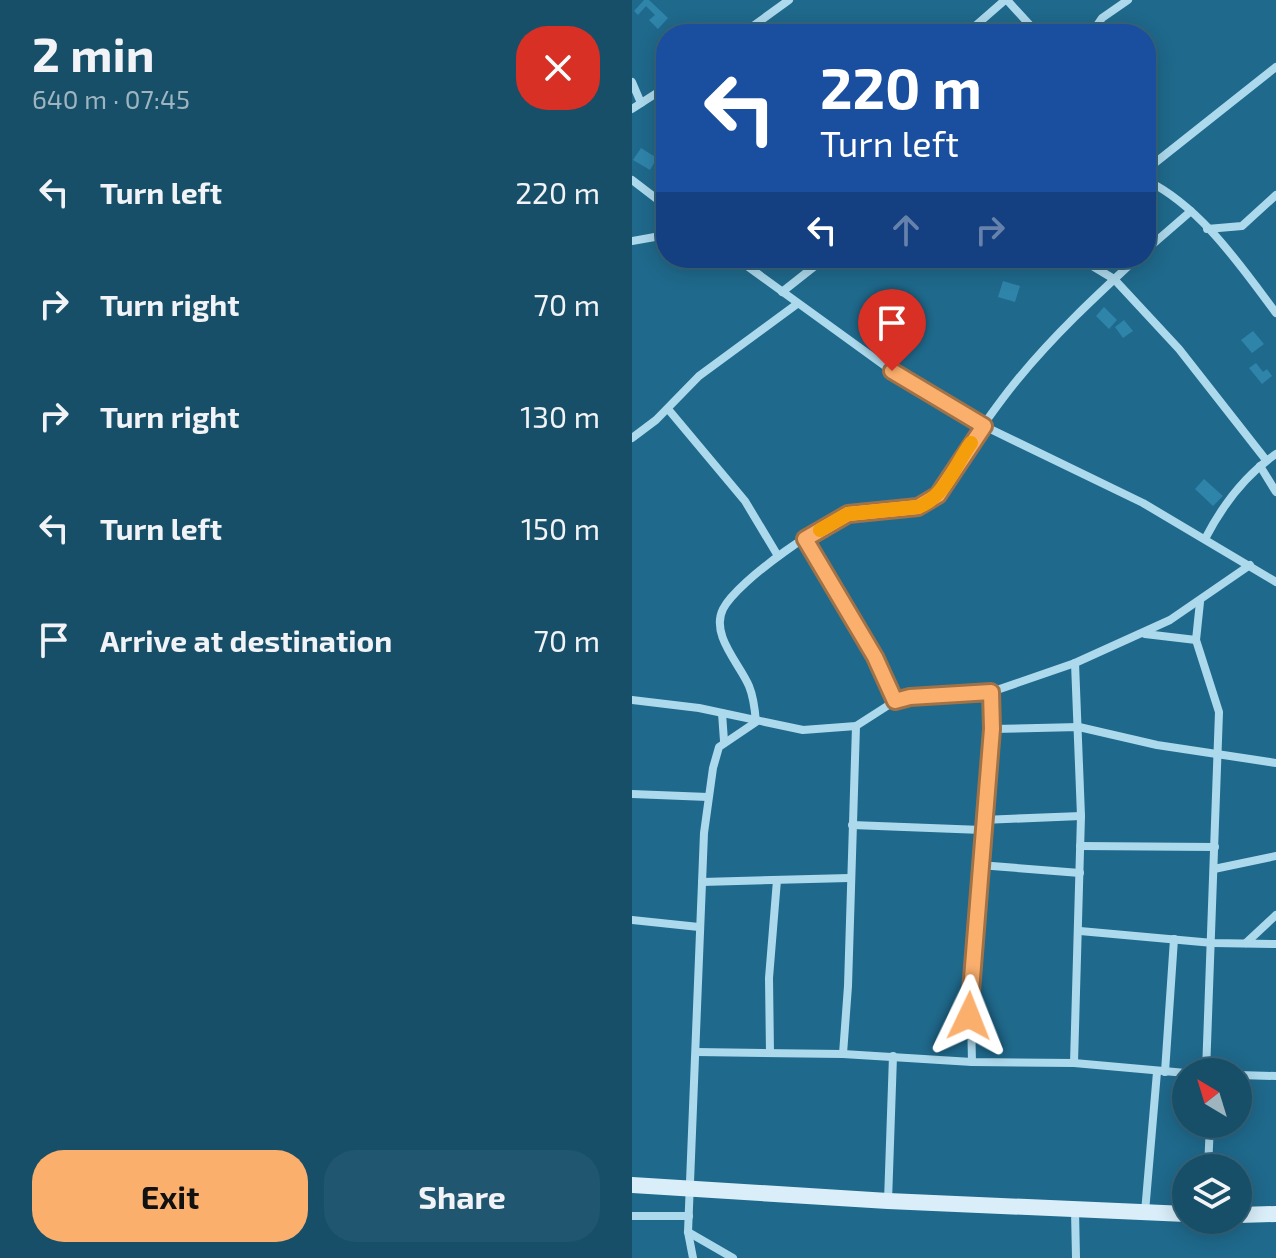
<!DOCTYPE html>
<html lang="en">
<head>
<meta charset="utf-8">
<style>
  :root { --surface:#174f69; --page:#20566f; --text:#f1f3f6; --muted:#9eb5c0; --line:#36667d; --accent:#faaf6d }
  body { margin:0; font-family:"Exo 2",sans-serif; background:var(--page); color:var(--text); height:100vh; display:flex; flex-direction:column; font-size:30px; white-space:nowrap }
  * { box-sizing:border-box; margin:0 }
  p { font-size:26px; color:var(--muted) }
  .icon { flex:none; width:44px; height:44px; fill:none; stroke:currentColor; stroke-width:2; stroke-linecap:round; stroke-linejoin:round }
  .map { position:relative; flex:1; overflow:hidden }
  .side { display:flex; flex-direction:column; background:var(--surface); width:632px }
  .side>* { flex:none }
  .top-card { position:absolute; left:24px; top:24px; width:500px; height:244px; border-radius:32px; box-shadow:0 4px 20px #0003,0 0 0 2px var(--line); background:#1a4fa0; color:#fff; overflow:hidden }
  .needle { width:52px; rotate:322deg }
  .tools { position:absolute; left:540px; top:1058px; display:grid; gap:16px }
  .tools a { display:grid; place-items:center; width:80px; height:80px; border-radius:50%; background:var(--surface); box-shadow:0 4px 20px #0003,0 0 0 2px var(--line); font-size:40px }
  .pin { position:absolute; display:grid; place-items:center; width:68px; height:68px; color:#fff; margin:-82px -34px; border-radius:50% 50% 50% 0; rotate:-45deg; box-shadow:0 0 8px #0007 }
  .pin .icon { rotate:45deg }
  .me { position:absolute; width:88px; margin:-44px; rotate:2deg; stroke-linejoin:round; filter:drop-shadow(0 0 6px #0008) }
  .turn { display:flex; align-items:center; gap:28px; height:168px; padding:0 32px; font-size:36px }
  .turn .icon { width:104px; height:104px; stroke-width:2.5 }
  .turn b { display:block; font-size:56px; line-height:68px }
  .lanes { display:flex; align-items:center; height:76px; padding:0 32px; background:#0003; justify-content:center; gap:40px; direction:ltr }
  .lanes .off { opacity:.35 }
  .round { display:grid; place-items:center; flex:none; width:84px; height:84px; border-radius:32px; background:var(--page) }
  .head { display:flex; align-items:center; justify-content:space-between; height:136px; padding:0 32px }
  h1 { font-size:48px; font-weight:700; line-height:60px }
  .cta { display:flex; gap:16px; margin-top:auto; padding:16px 32px }
  .cta a { flex:1; height:92px; border-radius:32px; background:var(--accent); color:#111; font-size:32px; font-weight:700; line-height:92px; text-align:center }
  .cta a+a { background:var(--page); color:var(--text) }
  ul { padding:0; list-style:none }
  li { display:flex; align-items:center; gap:24px; height:112px; padding:0 32px }
  li div { flex:1 }
  li b { display:block; font-size:30px }
  li em { font-style:normal }
  main { display:flex; flex:1; min-height:0 }
  .map>svg:first-child { display:block }
</style>
</head>
<body>
<main>
<section class="side">
<div class="head"><div><h1>2 min</h1><p>640 m · 07:45</p></div><a class="round" style="background:#d93025;color:#fff"><svg class="icon" aria-label="close" viewBox="0 0 24 24"><path d="M6 6l12 12M18 6L6 18"/></svg></a></div>
<ul>
<li><svg class="icon" aria-label="left" viewBox="0 0 24 24"><path d="M17 20v-9H6M10 6l-5 5 5 5"/></svg><div><b>Turn left</b></div><em>220 m</em></li>
<li><svg class="icon" aria-label="right" viewBox="0 0 24 24"><path d="M7 20v-9h11M14 6l5 5-5 5"/></svg><div><b>Turn right</b></div><em>70 m</em></li>
<li><svg class="icon" aria-label="right" viewBox="0 0 24 24"><path d="M7 20v-9h11M14 6l5 5-5 5"/></svg><div><b>Turn right</b></div><em>130 m</em></li>
<li><svg class="icon" aria-label="left" viewBox="0 0 24 24"><path d="M17 20v-9H6M10 6l-5 5 5 5"/></svg><div><b>Turn left</b></div><em>150 m</em></li>
<li><svg class="icon" aria-label="arrive" viewBox="0 0 24 24"><path d="M6 21V4h12l-3 4 3 4H6"/></svg><div><b>Arrive at destination</b></div><em>70 m</em></li>
</ul>
<div class="cta"><a>Exit</a><a>Share</a></div>
</section>
<div class="map">
<svg width="644" height="1258" viewBox="0 0 644 1258">
  <rect width="100%" height="100%" fill="#1f698c"/>
  <g fill="#2f84aa">
    <polygon points="12,0 17,0 36,18 26,29 17,20 23,15 14,6 6,15 2,11"/>
    <polygon points="9,148 25,158 18,170 1,160"/>
    <polygon points="371,281 388,286 383,302 366,297"/>
    <polygon points="472,307 485,320 477,329 464,316"/>
    <polygon points="492,320 501,331 491,338 483,327"/>
    <polygon points="621,331 632,344 620,353 609,340"/>
    <polygon points="271,334 285,344 278,353 264,343"/>
    <polygon points="624,363 631,372 635,369 640,376 630,384 617,368"/>
    <polygon points="572,479 591,496 581,506 563,489"/>
  </g>
  <g fill="none" stroke-linecap="round" stroke-linejoin="round">
    <g stroke="#add9ec" stroke-width="8">
      <polyline points="375,0 406,34"/>
      <polyline points="110,34 157,0"/>
      <polyline points="334,34 373,0"/>
      <polyline points="459,34 470,18 496,0"/>
      <polyline points="0,82 9,103"/>
      <polyline points="0,109 34,87"/>
      <polyline points="514,170 644,67"/>
      <polyline points="0,180 34,206"/>
      <path d="M 514,180 C 569,207 608,265 644,313"/>
      <polyline points="575,229 610,226 644,195"/>
      <polyline points="0,241 34,235"/>
      <polyline points="514,250 559,211"/>
      <polyline points="104,258 260,371 352,426 511,503 644,582"/>
      <polyline points="447,258 482,279 547,349 634,460"/>
      <polyline points="150,292 193,258"/>
      <polyline points="36,409 113,501 146,556"/>
      <polyline points="0,438 24,420 67,376 165,304"/>
      <polyline points="628,466 644,492"/>
      <polyline points="173,539 243,657 263,701"/>
      <path d="M 573,539 C 590,506 613,475 644,454"/>
      <polyline points="568,602 564,640 587,712 574,1072"/>
      <polyline points="513,634 564,640"/>
      <polyline points="0,700 67,708 171,730 224,726 263,701 278,697 359,692 443,663 538,620 618,565"/>
      <polyline points="90,713 92,741"/>
      <polyline points="360,729 447,727 525,745 644,763"/>
      <polyline points="0,794 76,797"/>
      <polyline points="350,820 449,816"/>
      <polyline points="220,825 350,830"/>
      <polyline points="448,846 583,847"/>
      <polyline points="347,865 448,873"/>
      <polyline points="582,869 644,856"/>
      <polyline points="70,882 217,878"/>
      <polyline points="0,920 67,927"/>
      <polyline points="448,931 581,943 644,944"/>
      <polyline points="614,943 644,915"/>
      <polyline points="64,1052 211,1054 340,1062 442,1063 554,1073"/>
      <polyline points="138,1053 137,978 145,880"/>
      <polyline points="211,1054 216,986 224,726"/>
      <polyline points="340,1062 338,970 360,729 359,692"/>
      <polyline points="442,1063 449,816 443,663"/>
      <polyline points="533,1072 542,939"/>
      <polyline points="606,1075 644,1076"/>
      <polyline points="576,1168 578,1124"/>
      <polyline points="256,1201 261,1056"/>
      <polyline points="443,1210 444,1258"/>
      <polyline points="513,1212 525,1072"/>
      <polyline points="0,1216 57,1216"/>
      <polyline points="56,1232 101,1258"/>
      <path d="M 61,1258 L 56,1232 L 72,833 L 81,768 L 87,747 L 124,722 C 123,710 122,698 117,686 C 108,664 78,635 91,609 C 106,580 196,517 227,511 C 249,507 279,515 299,502 C 313,492 320,471 329,457 C 347,431 366,403 386,379 C 423,334 463,297 505,258"/>
    </g>
    <g stroke="#d9eef9" stroke-width="16">
      <polyline points="0,1185 256,1201 554,1214"/>
      <polyline points="606,1215 644,1214"/>
    </g>
  </g>
  <g fill="none" stroke-linecap="round" stroke-linejoin="round">
    <defs>
      <polyline id="route" points="260,371 352,426 306,495 286,507 216,514 173,539 243,657 263,701 278,697 359,692 360,729 337,1016"/>
    </defs>
    <use href="#route" stroke="#a27247" stroke-width="20"/>
    <use href="#route" stroke="#faaf6d" stroke-width="14"/>
    <path stroke="#f59e0b" stroke-width="14" d="M 188,530 L 216,514 L 286,507 C 313,497 323,465 339,443"/>
  </g>
</svg>
<div class="tools">
<a><svg class="needle" viewBox="-14 -14 28 28"><path d="M0-13l5 13h-10z" fill="#e53935"/><path d="M0 13l5-13h-10z" fill="#9eb5c0"/></svg></a>
<a><svg class="icon" aria-label="layers" viewBox="0 0 24 24"><path d="M12 4l9 5-9 5-9-5zM3 14l9 5 9-5"/></svg></a>
</div>
<div class="pin" style="left:260px;top:371px;background:#d93025"><svg class="icon" aria-label="arrive" viewBox="0 0 24 24"><path d="M6 21V4h12l-3 4 3 4H6"/></svg></div>
<svg class="me" style="left:337px;top:1016px" viewBox="-20 -20 40 40"><path d="M0-17L14 15 0 8-14 15z" fill="#faaf6d" stroke="#fff" stroke-width="4"/></svg>
<div class="top-card">
<div class="turn"><svg class="icon" aria-label="left" viewBox="0 0 24 24"><path d="M17 20v-9H6M10 6l-5 5 5 5"/></svg><div><b>220 m</b>Turn left</div></div>
<div class="lanes"><svg class="icon" aria-label="left" viewBox="0 0 24 24"><path d="M17 20v-9H6M10 6l-5 5 5 5"/></svg><svg class="icon off" aria-label="ahead" viewBox="0 0 24 24"><path d="M12 20V5M6 11l6-6 6 6"/></svg><svg class="icon off" aria-label="right" viewBox="0 0 24 24"><path d="M7 20v-9h11M14 6l5 5-5 5"/></svg></div>
</div>
</div>
</main>
</body>
</html>
